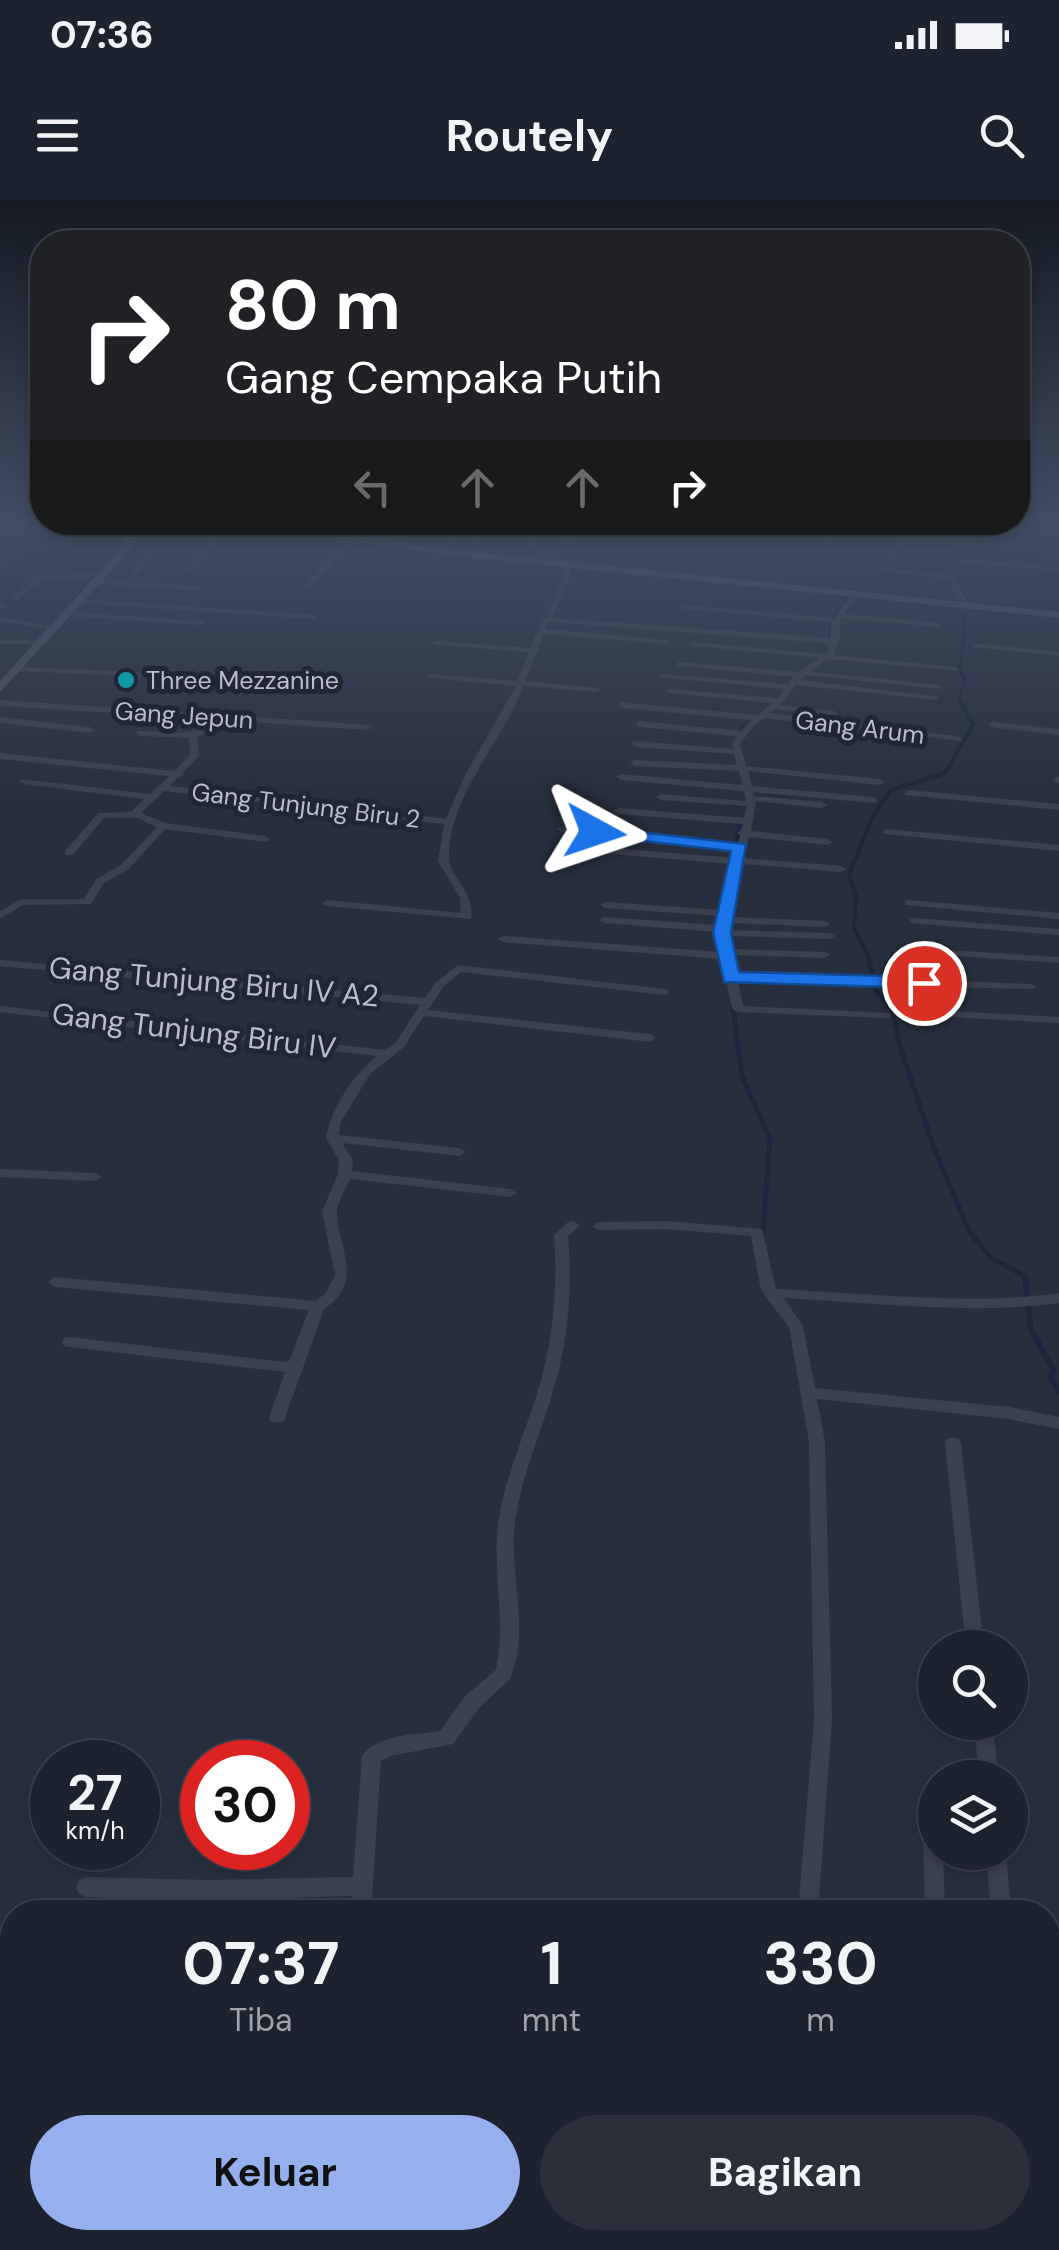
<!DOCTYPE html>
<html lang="id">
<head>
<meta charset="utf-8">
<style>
  :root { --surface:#1d232e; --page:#2a2f3a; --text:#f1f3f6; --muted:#a0a4aa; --line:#3b404a; --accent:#96b0ef }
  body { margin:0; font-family:"DM Sans",sans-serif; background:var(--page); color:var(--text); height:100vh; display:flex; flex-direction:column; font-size:38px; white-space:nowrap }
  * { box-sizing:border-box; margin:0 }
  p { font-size:32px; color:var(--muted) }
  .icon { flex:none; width:55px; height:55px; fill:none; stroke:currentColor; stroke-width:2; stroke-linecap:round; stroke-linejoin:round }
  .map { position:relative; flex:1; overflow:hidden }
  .drawer { position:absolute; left:0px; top:1700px; width:1060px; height:350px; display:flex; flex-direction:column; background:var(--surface); border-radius:40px 40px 0 0; box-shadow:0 5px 15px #0003,0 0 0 2px var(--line) }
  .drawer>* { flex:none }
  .hud { position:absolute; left:30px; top:30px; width:1000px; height:305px; border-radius:40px; box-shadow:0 5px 15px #0003,0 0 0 2px var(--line); background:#202124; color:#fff; overflow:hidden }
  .tools { position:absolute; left:918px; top:1430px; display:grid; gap:20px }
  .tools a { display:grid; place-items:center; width:110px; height:110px; border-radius:50%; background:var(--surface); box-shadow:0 5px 15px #0003,0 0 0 2px var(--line); font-size:50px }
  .speed { position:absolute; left:30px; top:1540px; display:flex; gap:20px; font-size:50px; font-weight:700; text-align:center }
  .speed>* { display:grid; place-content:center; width:130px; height:130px; border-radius:50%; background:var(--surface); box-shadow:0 5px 15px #0003,0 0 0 2px var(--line); line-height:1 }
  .speed small { font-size:25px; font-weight:400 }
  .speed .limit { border:15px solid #d22; background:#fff; color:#111 }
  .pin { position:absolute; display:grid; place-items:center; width:85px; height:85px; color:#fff; margin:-42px; border:5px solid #fff; border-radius:50%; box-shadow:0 2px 10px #0007 }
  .me { position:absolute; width:110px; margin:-55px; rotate:95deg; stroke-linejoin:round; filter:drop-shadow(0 0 8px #0008) }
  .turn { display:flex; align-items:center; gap:35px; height:210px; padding:0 30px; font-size:45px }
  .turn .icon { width:130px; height:130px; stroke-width:2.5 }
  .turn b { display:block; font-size:70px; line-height:85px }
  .lanes { display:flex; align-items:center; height:95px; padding:0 30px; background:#0003; justify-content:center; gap:50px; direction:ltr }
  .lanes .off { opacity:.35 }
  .eta { display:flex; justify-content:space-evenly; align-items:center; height:170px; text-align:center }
  .eta b { font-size:60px; font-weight:700; line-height:70px }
  .button { display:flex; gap:20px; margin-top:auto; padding:20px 30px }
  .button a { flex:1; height:115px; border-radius:60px; background:var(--accent); color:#111; font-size:40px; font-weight:700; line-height:115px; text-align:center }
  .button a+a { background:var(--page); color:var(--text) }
  .status { display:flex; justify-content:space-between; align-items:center; height:70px; padding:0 50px; background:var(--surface); direction:ltr }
  .status svg { height:28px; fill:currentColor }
  header { display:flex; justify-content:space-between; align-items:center; height:130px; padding:0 30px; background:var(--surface); font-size:45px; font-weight:700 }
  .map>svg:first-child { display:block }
</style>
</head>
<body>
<div class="status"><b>07:36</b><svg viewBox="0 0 49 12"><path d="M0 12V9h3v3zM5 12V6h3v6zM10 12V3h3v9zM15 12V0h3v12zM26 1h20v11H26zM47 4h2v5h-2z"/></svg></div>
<header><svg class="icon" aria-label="menu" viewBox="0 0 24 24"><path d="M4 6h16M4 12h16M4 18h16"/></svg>Routely<svg class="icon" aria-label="search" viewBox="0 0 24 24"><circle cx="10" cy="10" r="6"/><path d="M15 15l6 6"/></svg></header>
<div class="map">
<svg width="1059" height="2050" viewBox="0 0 1059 2050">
  <rect width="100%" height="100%" fill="#272f3e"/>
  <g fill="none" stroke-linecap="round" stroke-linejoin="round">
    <g stroke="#1b253b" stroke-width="2.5">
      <path d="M 874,322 L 846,358 C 900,369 938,345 969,403"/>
      <polyline points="73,401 117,352 135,322"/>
      <polyline points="833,419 847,397"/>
      <polyline points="829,440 831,421"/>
      <path d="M 965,509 L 959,499 L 965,480 L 959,469 C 965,448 962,432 966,411"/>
    </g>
    <g stroke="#1b253b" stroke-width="4">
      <polyline points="738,533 751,520"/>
      <polyline points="736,643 740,623"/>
      <polyline points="721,710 731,662"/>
      <polyline points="869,757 854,728 856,697 849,674 873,616 891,590 945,573 973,525 963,507"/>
    </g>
    <g stroke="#1b253b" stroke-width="5">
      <polyline points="868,755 876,791 892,807 899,843 934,948 969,1031 991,1058 1025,1076 1026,1081"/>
      <polyline points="733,807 742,876 770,939 763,1031"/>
    </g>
    <polyline stroke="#1b253b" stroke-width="6" points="1025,1078 1031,1130 1053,1169 1051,1178 1059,1191"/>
    <g fill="#3b414e" fill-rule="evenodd">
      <polygon points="226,322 233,322 190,372 186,372 186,370"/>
      <polygon points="370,322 377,322 359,342 355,342 355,340"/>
      <polygon points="458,322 465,322 445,352 441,352"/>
      <polygon points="483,322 490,322 465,355 461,355"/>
      <polygon points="537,322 544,322 526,352 555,355 579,322 586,322 553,364 550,362 552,359 519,354"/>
      <polygon points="836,322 843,322 831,342 827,342"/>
      <polygon points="906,322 913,322 904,336 1059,350 1059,354 902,340 889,359 885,359"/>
      <path d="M 0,325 L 37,328 L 40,330 L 38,332 L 132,333 L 135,335 L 132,337 L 53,336 L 0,368 L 0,363 L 47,336 C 30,336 16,341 0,343 L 0,339 L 19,336 L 29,331 L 0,329 Z"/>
      <polygon points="348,339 353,340 312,387 306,387 306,383"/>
      <polygon points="151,352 153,355 136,375 132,375 132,373"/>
      <polygon points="956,359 1059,367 1059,371 954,362"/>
      <path d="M 568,363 L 571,365 L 569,382 L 551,418 L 830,438 L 832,422 L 684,409 L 680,407 L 684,405 L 834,418 L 853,393 L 857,395 L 844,414 L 941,423 L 942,425 L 938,427 L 841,418 L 839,441 L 834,455 L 954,467 L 957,467 L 957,471 L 828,459 L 811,471 L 938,485 L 942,487 L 941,489 L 805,475 L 800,480 L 934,496 L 937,496 L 937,500 L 796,485 L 780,505 L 834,511 L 837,512 L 837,516 L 775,509 L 770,513 L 958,536 L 962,539 L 961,541 L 764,518 L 753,527 L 740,544 L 746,566 L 880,579 L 885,582 L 880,585 L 748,571 L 752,586 L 874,597 L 879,600 L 874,603 L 753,592 L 754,596 L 822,602 L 827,605 L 822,608 L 756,601 L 751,631 L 828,639 L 833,642 L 828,645 L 749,637 L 744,658 L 841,666 L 846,669 L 841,672 L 743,664 L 731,717 L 825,721 L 830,724 L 825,727 L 730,723 L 728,730 L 830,733 L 835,736 L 830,739 L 728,736 L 731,749 L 825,752 L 830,755 L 825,758 L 732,755 L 736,775 L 889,778 L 1030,784 L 1036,787 L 1034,789 L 897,786 L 905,801 L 916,809 L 1059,817 L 1059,823 L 914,815 L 897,806 L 885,786 L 738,782 L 743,806 L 891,813 L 891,817 L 887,818 L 738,812 L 732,809 L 722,759 L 503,742 L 498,739 L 503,736 L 721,752 L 717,732 L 604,723 L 599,720 L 604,717 L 718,725 L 721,716 L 605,708 L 600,705 L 605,702 L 722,710 L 733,664 L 560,650 L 555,647 L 560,644 L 735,658 L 736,650 L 562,632 L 557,629 L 562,626 L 738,644 L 740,635 L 737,633 L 741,630 L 743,624 L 619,614 L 614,611 L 619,608 L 744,618 L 747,606 L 661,600 L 656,597 L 661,594 L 746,601 L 744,591 L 621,580 L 616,577 L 621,574 L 742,585 L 739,571 L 634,566 L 630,563 L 634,560 L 737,565 L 734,554 L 635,547 L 631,544 L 635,541 L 733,549 L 732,544 L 737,536 L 639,527 L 635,524 L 639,521 L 741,531 L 751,520 L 621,508 L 617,505 L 621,502 L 757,515 L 773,503 L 669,493 L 665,491 L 669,489 L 778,498 L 785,489 L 663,478 L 659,476 L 663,474 L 788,484 L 794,477 L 679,466 L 675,464 L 679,462 L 799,472 L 819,458 L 692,446 L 688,444 L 692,442 L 825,454 L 828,452 L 829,443 L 548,422 L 545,429 L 667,440 L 671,442 L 667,444 L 544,434 L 525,481 L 597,488 L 601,490 L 597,492 L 523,486 C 502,544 451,591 449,656 C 448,677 475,689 471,719 L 327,706 L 322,703 L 327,700 L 461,713 L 460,698 L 438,661 L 444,624 L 164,591 L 141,613 L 165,623 L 265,636 L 270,639 L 265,642 L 165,629 L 129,669 L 104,683 L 91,704 L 23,705 L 0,719 L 0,711 L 21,699 L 84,699 L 96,679 L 121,665 L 157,627 L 137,618 L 104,618 L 73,655 L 65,655 L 65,651 L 98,613 L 131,612 L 144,599 L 24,584 L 19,581 L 21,579 L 150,594 L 169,576 L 0,559 L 0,553 L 174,571 L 190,555 L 189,538 L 140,536 L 136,533 L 137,531 C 163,530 193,541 212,519 L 0,506 L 0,500 L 371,525 L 372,527 L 368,530 L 220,520 L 214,529 L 197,537 L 199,556 L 183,572 L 183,576 L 179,577 L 169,586 L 446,619 L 464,577 L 516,486 L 432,478 L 428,476 L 432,474 L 517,481 L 529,452 L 436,445 L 432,443 L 436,441 L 530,448 C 540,423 562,391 565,365 Z"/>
      <polygon points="881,368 955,375 969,406 962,408 949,379 879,371"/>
      <polygon points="102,373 104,376 45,379 17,400 10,398 40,375"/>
      <polygon points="96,380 195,386 199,388 195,390 93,384"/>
      <polygon points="79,399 314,415 318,417 314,419 76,403 75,401"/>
      <polygon points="1,403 8,405 0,411 0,405"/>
      <polygon points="69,412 202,421 206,423 202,425 66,416 66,412"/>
      <polygon points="0,417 57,427 61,429 57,431 0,421"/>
      <polygon points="0,440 45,440 49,442 45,444 0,444"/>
      <polygon points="976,443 1059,452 1059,456 973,447 972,445"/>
      <polygon points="19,467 138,472 142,474 136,486 133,486 129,484 133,476 16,471 16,467"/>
      <polygon points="0,517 90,527 94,530 90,533 0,523"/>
      <polygon points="993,522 1059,529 1059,535 990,527 990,523"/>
      <polygon points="1057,577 1059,577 1059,583 1052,580"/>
      <polygon points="909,590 1059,604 1059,610 906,595 904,593"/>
      <polygon points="887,629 1059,645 1059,651 884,634 882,632"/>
      <polygon points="909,700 1059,713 1059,719 905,705 905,701"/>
      <polygon points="914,718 1059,729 1059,735 910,723 910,719"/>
      <polygon points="917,748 1059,757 1059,763 913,753 912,751"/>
      <path d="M 0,760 L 425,798 L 435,783 L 458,765 L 665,789 L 671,792 L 665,795 L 461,772 L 443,787 L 428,810 L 650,834 L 656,838 L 650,842 L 424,816 L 404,847 L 370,874 L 341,922 L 339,935 L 460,948 L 466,952 L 460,956 L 342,943 L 353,960 L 352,971 L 510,989 L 517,993 L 510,997 L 350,979 C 345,990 336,1004 337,1016 C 340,1053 364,1081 324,1109 L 285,1218 L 283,1222 L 271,1222 L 269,1218 L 285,1172 L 69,1147 L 64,1146 L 62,1142 L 64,1138 L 69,1137 L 285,1162 L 289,1161 L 309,1110 L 55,1087 L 48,1082 L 55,1077 L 315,1101 L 325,1094 L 335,1075 L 322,1011 L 338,974 L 339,960 L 326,938 C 331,908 353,875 377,856 L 0,812 L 0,806 L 385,850 L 396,842 L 420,805 L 0,766 Z"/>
      <polygon points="0,969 95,973 102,977 95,981 0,977"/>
      <path d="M 573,1021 L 580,1025 L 568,1036 C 573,1090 568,1143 552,1195 C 538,1241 517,1287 514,1335 C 512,1381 529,1436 510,1479 L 479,1508 L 453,1544 L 390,1556 L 381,1561 L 371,1712 L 351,1712 L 352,1696 L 207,1700 L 86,1697 L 79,1694 L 76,1687 L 79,1680 L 86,1677 L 207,1680 L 353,1677 L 362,1556 C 377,1534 416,1535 440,1531 L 465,1496 L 496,1470 C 507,1420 491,1368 499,1318 C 506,1275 524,1235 537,1194 C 553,1142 558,1089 554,1035 L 568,1022 Z"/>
      <path d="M 667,1021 L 762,1029 L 776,1089 C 870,1093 966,1106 1059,1093 L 1059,1103 C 969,1115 875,1103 784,1098 L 803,1126 L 815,1188 L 1009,1207 L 1059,1217 L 1059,1229 L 1009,1219 L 817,1199 L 825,1242 L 832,1520 L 818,1712 L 798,1712 L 814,1520 L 809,1242 L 789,1127 L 765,1096 L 760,1086 L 751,1036 L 667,1029 L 599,1030 L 592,1026 L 599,1022 Z"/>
      <polygon points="953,1237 959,1239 961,1243 984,1448 966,1448 945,1243 947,1239"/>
      <polygon points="974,1522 992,1522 999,1578 979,1578"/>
      <polygon points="932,1596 935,1597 935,1652 943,1652 945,1712 925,1712 922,1605 925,1599"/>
      <polygon points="986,1652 1006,1652 1011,1712 991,1712"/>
      <polygon points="1048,2034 1059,2037 1059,2050 1006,2050 997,2047 994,2038 1048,2038"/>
      <polygon points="282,2038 306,2038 304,2050 280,2050"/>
      <rect x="930" y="2038" width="24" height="12"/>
    </g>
    <g fill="#4a5060" fill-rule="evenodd">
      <polygon points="136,322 145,322 127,354 0,492 0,481 119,350"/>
      <polygon points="227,322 255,322 463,351 1059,412 1059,418 463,357"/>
    </g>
  </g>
  <linearGradient id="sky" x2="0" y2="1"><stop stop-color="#151a22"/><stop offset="0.53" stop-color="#414d63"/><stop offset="1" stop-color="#414d63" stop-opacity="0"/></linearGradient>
  <rect width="1059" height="605" fill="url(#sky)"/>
  <polygon fill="#1a73e8" stroke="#114b97" stroke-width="2.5" points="595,627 746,644 731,733 739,772 924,777 934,783 924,788 724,782 713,733 731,651 590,635 590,629"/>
  <circle fill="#0f9aa8" stroke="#202633" stroke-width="4" cx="126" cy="480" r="10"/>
  <g text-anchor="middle" stroke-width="10" stroke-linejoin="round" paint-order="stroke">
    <g font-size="25" fill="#b8bdc8" stroke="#202633" text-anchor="start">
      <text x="146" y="489">Three Mezzanine</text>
    </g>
    <g font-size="25" fill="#b8bdc8" stroke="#202633">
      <text transform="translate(184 515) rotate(4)" y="9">Gang Jepun</text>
      <text transform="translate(860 527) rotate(7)" y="9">Gang Arum</text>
      <text transform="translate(306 605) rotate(7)" y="9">Gang Tunjung Biru 2</text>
    </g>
    <g font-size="30" fill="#b8bdc8" stroke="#202633">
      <text transform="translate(214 782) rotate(5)" y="10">Gang Tunjung Biru IV A2</text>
      <text transform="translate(194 831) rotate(7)" y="10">Gang Tunjung Biru IV</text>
    </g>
  </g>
</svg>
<div class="tools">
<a><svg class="icon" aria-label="search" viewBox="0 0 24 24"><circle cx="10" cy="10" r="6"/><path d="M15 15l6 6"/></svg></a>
<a><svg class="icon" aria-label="layers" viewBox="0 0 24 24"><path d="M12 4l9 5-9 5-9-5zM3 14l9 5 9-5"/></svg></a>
</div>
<div class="speed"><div>27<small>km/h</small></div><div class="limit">30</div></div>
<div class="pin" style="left:924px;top:783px;background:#d93025"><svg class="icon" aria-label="arrive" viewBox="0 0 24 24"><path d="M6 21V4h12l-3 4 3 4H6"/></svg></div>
<svg class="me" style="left:595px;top:632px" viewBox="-20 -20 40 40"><path d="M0-17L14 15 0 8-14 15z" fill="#1a73e8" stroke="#fff" stroke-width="4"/></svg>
<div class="hud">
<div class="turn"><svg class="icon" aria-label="right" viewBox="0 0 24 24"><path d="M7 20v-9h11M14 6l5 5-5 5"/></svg><div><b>80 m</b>Gang Cempaka Putih</div></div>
<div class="lanes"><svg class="icon off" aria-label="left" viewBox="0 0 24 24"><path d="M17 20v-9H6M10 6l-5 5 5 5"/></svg><svg class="icon off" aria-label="ahead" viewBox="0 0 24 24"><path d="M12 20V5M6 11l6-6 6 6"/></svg><svg class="icon off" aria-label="ahead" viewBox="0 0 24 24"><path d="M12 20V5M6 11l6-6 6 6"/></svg><svg class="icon" aria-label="right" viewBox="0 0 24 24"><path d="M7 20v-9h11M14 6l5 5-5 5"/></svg></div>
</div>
<section class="drawer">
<div class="eta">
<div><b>07:37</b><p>Tiba</p></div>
<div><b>1</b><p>mnt</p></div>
<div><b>330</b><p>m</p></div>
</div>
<div class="button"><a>Keluar</a><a>Bagikan</a></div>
</section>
</div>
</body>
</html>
